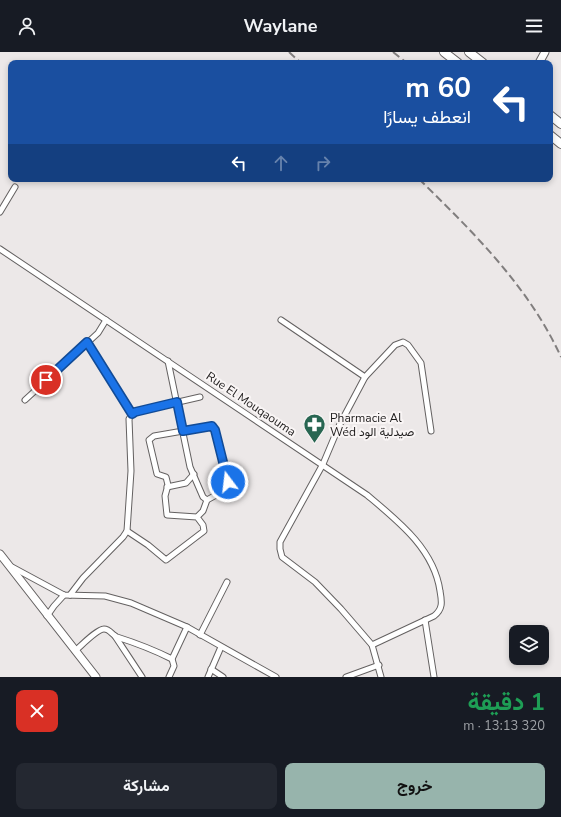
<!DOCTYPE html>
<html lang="ar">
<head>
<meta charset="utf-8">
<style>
  :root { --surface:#171b24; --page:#242831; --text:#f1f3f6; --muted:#9ea1a6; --accent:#97b4ac }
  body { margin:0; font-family:"Nunito Sans",Vazirmatn,sans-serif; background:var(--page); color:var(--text); direction:rtl; height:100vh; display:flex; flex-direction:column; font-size:15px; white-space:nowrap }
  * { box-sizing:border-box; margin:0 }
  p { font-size:13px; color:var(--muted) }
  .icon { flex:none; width:22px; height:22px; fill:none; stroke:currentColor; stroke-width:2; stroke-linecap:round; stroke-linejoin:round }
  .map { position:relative; height:625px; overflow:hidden; direction:ltr }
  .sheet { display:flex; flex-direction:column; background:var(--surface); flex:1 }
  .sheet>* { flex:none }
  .banner { position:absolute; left:8px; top:8px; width:545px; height:122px; border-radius:8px; box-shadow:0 2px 6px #0003; direction:rtl; background:#1a4fa0; color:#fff; overflow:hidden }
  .buttons { position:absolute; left:509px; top:573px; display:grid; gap:8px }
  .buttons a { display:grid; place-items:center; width:40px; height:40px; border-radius:8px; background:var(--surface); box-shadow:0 2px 6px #0003; font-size:20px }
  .pin { position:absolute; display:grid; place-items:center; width:34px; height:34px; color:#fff; margin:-17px; border:2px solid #fff; border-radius:50%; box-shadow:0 1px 4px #0007 }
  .me { position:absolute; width:44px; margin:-22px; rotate:345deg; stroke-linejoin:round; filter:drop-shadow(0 0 3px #0008) }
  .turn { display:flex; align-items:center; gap:14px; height:84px; padding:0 16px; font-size:18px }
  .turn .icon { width:52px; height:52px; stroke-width:2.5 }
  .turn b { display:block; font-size:28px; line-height:34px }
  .lanes { display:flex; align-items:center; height:38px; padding:0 16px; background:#0003; justify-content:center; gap:20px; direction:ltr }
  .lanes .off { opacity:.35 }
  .round { display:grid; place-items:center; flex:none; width:42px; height:42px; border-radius:8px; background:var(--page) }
  .head { display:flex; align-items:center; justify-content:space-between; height:68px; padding:0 16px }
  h1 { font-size:24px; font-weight:700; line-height:30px; color:#1e9e55 }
  .button { display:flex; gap:8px; margin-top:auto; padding:8px 16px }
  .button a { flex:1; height:46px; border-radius:8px; background:var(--accent); color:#111; font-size:16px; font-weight:700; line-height:46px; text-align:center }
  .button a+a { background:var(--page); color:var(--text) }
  header { display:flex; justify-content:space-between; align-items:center; height:52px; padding:0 16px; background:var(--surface); font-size:18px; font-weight:700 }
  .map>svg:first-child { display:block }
</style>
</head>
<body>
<header><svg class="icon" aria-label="menu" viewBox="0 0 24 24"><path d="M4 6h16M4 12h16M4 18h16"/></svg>Waylane<svg class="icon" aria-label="person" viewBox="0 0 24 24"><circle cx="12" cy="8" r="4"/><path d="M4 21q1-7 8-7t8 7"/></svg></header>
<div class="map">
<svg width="561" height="625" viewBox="0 0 561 625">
  <rect width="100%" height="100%" fill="#ece8e8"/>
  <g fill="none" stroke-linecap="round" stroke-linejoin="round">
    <defs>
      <g id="minor">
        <polyline points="0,160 15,135"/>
        <path d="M 0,197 L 367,443 C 398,469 434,497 440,539 C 442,550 443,557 434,564 L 372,593"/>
        <polyline points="281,268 365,325 339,374 323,412 280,490 280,497 282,505 315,530 341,557 372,593 381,625"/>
        <polyline points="87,290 132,362"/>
        <polyline points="168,309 190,415 203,445 207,448"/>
        <polyline points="365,325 395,293 403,290 408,293 421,311 431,379"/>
        <polyline points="25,348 98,281 106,268"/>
        <polyline points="167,435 186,431 194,422"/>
        <polyline points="127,479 148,493 166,508 204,479 203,473 197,465 167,463 165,444 168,433 166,425 157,422 149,388 154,384 212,374 215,378 229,433 227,437 207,448 203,459 197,465"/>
        <polyline points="12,515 64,543 105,544 131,551 187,575 276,625"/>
        <polyline points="70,543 83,526 123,485 127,479 131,419 129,367 132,362 135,360 200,345"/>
        <polyline points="47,564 54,554 64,543"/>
        <polyline points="425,568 434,625"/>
        <polyline points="200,583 227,530"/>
        <polyline points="115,584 142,625"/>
        <path d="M 75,599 C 81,594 97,577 104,577 C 110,577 112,583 117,585 C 136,591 154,598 172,607 L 174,614 L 169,625"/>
        <polyline points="172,607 187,575"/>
        <polyline points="211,617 223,625"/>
        <polyline points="208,625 221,595"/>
        <polyline points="346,625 379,613"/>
      </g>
      <polyline id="tertiary" points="539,11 545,0"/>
      <polyline id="secondary" points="0,502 96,625"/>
      <g id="primary">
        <polyline points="444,0 458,11"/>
        <polyline points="469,0 483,11"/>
        <polyline points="550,63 561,72"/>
        <polyline points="550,83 561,92"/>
      </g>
    </defs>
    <use href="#minor" stroke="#646161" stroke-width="7"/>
    <use href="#tertiary" stroke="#646161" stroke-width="9"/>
    <use href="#secondary" stroke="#646161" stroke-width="9"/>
    <use href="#primary" stroke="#646161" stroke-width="10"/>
    <use href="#minor" stroke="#fff" stroke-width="5"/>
    <use href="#tertiary" stroke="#fff" stroke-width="7"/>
    <use href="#secondary" stroke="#fff" stroke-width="7"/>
    <use href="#primary" stroke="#fff" stroke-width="8"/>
    <g stroke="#817e7e" stroke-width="2" stroke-dasharray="8 4" stroke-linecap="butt">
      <polyline points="289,0 301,11"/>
      <polyline points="393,0 407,11"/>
      <path d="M 419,127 C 473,180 529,235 561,305"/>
    </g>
  </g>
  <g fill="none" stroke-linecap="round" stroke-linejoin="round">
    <defs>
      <polyline id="route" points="46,328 87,290 132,362 135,360 177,350 183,379 212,374 215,378 228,430"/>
    </defs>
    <use href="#route" stroke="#114b97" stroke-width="10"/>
    <use href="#route" stroke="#1a73e8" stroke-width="7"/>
  </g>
  <defs>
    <symbol id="pharmacy-pin" viewBox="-11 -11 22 30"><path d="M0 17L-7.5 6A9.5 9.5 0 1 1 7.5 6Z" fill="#286652" stroke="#f9f5f5"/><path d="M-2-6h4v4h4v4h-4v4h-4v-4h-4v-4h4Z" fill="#fff"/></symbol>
  </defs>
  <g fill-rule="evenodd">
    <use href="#pharmacy-pin" x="302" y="360" width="25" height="34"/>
  </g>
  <g text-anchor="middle" stroke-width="4" stroke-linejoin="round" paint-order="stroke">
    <g font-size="12" fill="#1e1c1c" stroke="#f9f5f5">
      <text transform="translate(251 352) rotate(34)" y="4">Rue El Mouqaouma</text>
    </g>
    <g font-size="12" fill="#1e1c1c" stroke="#f9f5f5" text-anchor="start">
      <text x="330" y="370">Pharmacie Al<tspan x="330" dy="14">Wéd صيدلية الود</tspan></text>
    </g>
  </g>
</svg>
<div class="buttons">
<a><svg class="icon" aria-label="layers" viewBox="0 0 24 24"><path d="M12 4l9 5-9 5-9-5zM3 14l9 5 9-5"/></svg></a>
</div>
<div class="pin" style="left:46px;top:328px;background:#d93025"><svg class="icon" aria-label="arrive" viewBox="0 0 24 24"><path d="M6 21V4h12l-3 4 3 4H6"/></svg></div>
<svg class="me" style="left:228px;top:430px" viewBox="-20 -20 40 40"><circle r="17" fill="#1a73e8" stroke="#fff" stroke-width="3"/><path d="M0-11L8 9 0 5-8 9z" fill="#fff"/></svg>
<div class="banner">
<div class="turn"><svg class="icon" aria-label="left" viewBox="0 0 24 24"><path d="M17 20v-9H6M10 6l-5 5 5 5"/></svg><div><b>60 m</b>انعطف يسارًا</div></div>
<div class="lanes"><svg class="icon" aria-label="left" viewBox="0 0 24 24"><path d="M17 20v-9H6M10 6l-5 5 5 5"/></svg><svg class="icon off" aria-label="ahead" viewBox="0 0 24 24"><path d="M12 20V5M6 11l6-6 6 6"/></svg><svg class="icon off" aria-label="right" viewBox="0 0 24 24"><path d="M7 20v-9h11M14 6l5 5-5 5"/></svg></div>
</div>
</div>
<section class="sheet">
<div class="head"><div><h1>1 دقيقة</h1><p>320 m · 13:13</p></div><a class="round" style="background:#d93025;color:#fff"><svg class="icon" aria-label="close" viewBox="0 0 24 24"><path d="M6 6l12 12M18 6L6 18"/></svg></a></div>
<div class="button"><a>خروج</a><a>مشاركة</a></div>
</section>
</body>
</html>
